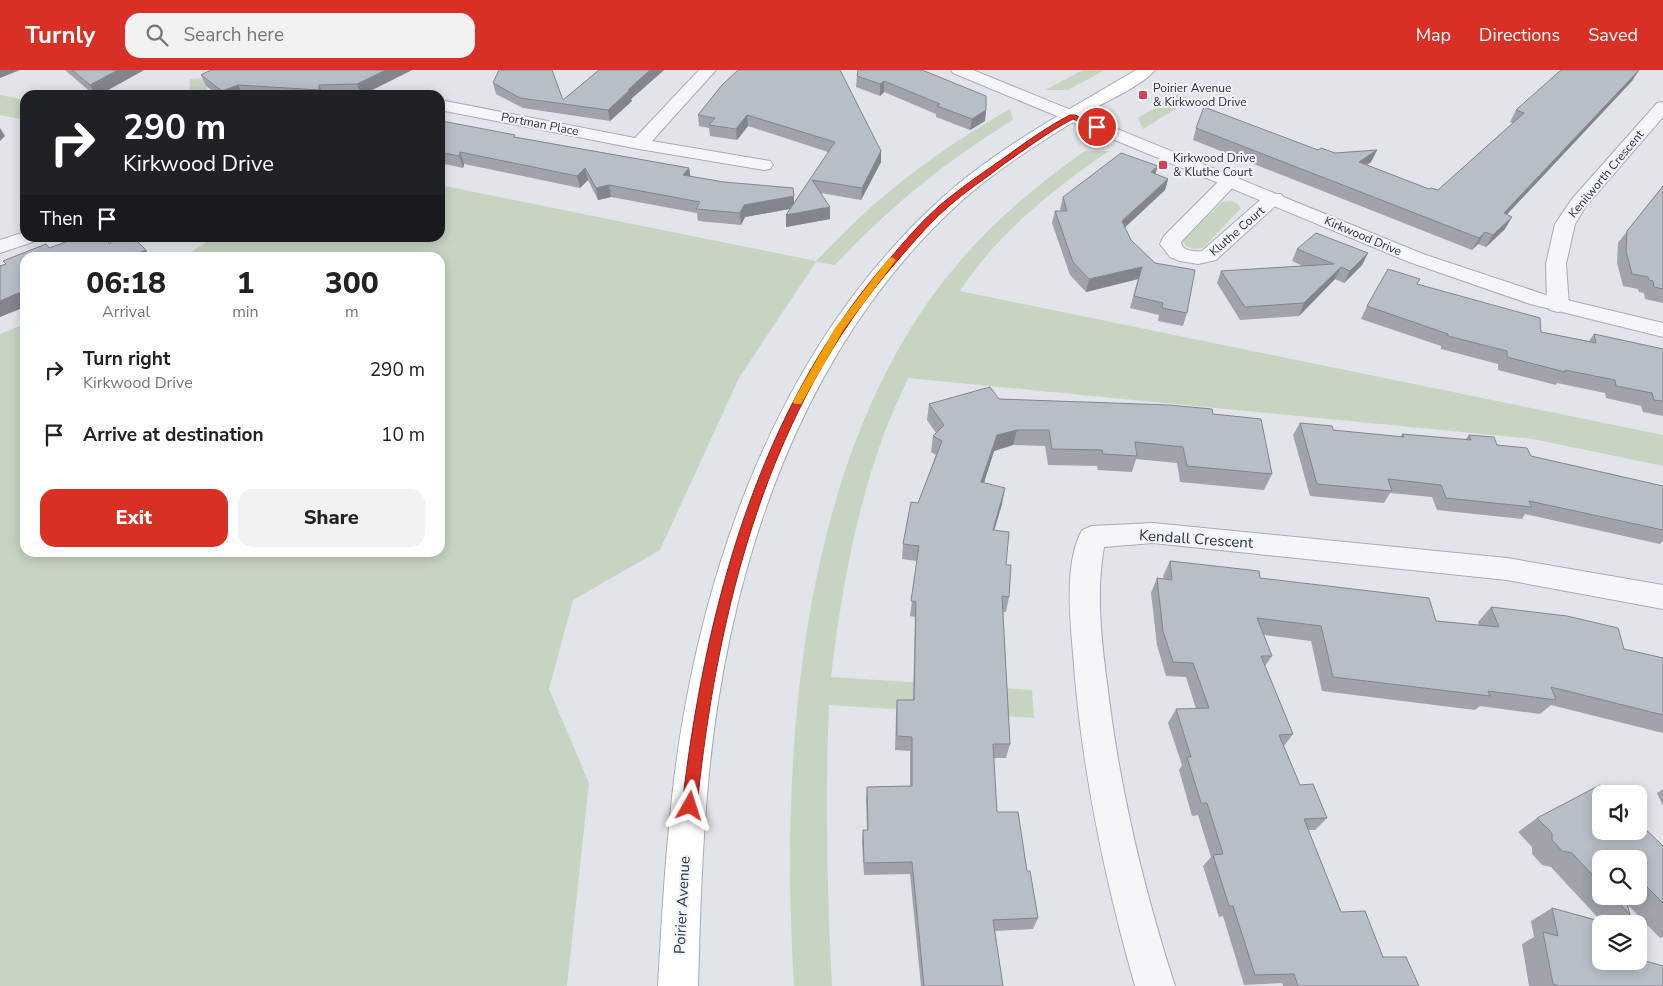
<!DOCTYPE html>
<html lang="en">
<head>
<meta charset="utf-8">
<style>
  :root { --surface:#fff; --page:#f2f2f2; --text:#222; --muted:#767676; --accent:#d93025 }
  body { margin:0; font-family:"Nunito Sans",sans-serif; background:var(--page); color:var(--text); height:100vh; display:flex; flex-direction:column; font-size:19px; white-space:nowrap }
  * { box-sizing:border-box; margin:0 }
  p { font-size:16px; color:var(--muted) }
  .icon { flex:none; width:28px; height:28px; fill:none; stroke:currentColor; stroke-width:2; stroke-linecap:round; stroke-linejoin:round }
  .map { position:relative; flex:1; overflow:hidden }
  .panel { position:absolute; left:20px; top:182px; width:425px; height:305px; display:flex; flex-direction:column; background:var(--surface); border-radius:15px; box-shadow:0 2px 12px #0003 }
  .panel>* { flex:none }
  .hud { position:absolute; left:20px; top:20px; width:425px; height:152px; border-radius:15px; box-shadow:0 2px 12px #0003; background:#202124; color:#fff; overflow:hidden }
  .tools { position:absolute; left:1592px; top:715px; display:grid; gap:10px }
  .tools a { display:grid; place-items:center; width:55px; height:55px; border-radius:10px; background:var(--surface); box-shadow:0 2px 12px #0003; font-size:25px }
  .pin { position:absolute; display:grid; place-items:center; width:42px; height:42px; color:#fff; margin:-21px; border:2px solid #fff; border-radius:50%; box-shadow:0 1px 5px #0007 }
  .me { position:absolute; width:55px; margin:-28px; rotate:6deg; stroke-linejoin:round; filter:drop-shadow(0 0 4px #0008) }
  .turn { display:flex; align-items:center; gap:18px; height:105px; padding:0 20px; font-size:22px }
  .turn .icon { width:65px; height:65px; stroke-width:2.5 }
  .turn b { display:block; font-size:35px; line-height:42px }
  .then { display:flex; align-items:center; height:48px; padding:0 20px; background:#0003; gap:10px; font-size:19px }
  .eta { display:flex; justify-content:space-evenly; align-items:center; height:85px; text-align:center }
  .eta b { font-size:30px; font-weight:800; line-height:35px }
  .primary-button { display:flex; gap:10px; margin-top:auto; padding:10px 20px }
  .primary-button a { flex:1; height:58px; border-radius:15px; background:var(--accent); color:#fff; font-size:20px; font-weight:800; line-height:58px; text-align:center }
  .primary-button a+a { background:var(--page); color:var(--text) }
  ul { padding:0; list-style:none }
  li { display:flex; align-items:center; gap:15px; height:65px; padding:0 20px }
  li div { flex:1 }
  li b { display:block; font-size:19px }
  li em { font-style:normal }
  header { display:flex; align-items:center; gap:30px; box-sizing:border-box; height:70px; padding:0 25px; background:var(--accent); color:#fff }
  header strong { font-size:24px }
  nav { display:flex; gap:28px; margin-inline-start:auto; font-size:18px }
  .search { width:350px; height:45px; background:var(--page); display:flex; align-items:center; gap:12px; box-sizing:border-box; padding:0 18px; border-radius:15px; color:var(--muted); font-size:19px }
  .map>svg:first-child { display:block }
</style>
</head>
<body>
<header>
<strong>Turnly</strong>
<div class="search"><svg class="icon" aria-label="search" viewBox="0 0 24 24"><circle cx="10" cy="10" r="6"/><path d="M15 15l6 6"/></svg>Search here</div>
<nav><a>Map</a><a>Directions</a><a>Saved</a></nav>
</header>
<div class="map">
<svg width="1663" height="916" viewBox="0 0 1663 916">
  <rect width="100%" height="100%" fill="#e1e5ea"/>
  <g fill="#c7d4c2">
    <polygon points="1083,0 1105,0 1068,20 1045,20"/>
    <polygon points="207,8 206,25 189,25 190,9"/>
    <polygon points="1178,24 1192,29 1143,59 1138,48"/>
    <polygon points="0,25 25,30 25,50 0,45"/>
    <path d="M 1010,39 L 1013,50 C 943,93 891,136 835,195 L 816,192 L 739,308 L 660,480 L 573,530 L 549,619 L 589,713 L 567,916 L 0,916 L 0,264 L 25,254 L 25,482 L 440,482 L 440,188 L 183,187 L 213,168 L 440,168 L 440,115 L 816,191 C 830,177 844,162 859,148 C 905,105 956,70 1010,39 Z"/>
    <path d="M 1085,81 L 1109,81 C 1053,119 997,164 960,221 L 1663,365 L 1663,396 L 1533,369 L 908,308 C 900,326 891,345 884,364 C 855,443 841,524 831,607 L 1032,620 L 1034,648 L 829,635 C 825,729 827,822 832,916 L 794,916 C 780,690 798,404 939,217 C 980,163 1029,120 1085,81 Z"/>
    <polygon points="1230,131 1237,133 1241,138 1203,178 1194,179 1186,176 1183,171 1222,132"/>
  </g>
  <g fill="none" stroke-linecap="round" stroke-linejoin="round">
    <defs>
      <g id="minor">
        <polygon points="699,0 716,0 652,71 764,90 770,91 773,95 770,99 764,100 639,79 440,40 440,30 635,68"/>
        <polygon points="1663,32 1663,47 1586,136 1575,154 1566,194 1569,235 1566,240 1558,242 1550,240 1547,235 1546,194 1555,154 1572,129 1657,33"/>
        <path d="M 1231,104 L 1238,106 L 1240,110 L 1181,172 C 1182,181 1194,182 1202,181 L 1267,124 L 1281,124 L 1284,128 L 1216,190 L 1198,194 L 1180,191 L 1170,187 L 1160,174 L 1164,166 L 1224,106 Z"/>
        <polygon points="25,162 25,168 36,168 33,172 0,183 0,170"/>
        <path d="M 1153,453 L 1507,488 L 1663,515 L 1663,539 L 1507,510 L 1153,473 L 1104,477 C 1096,522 1101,567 1107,613 C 1119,716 1143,817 1175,916 L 1135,916 C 1104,807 1081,697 1073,583 C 1070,547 1064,493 1082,460 L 1092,456 Z"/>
      </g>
      <polygon id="tertiary" points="951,0 973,0 1423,184 1546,225 1663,253 1663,267 1530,234 1409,192 953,3"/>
      <path id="secondary" d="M 1136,0 L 1155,0 C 1142,15 1113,28 1095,38 C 1048,68 998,97 957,135 C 800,280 730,495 709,703 C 702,774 700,845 698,916 L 658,916 C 662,845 666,773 675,702 C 703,490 781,273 943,127 C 1000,76 1071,39 1136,0 Z"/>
    </defs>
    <use href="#minor" stroke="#a6acb5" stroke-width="2"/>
    <use href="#tertiary" stroke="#a6acb5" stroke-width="2"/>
    <use href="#secondary" stroke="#a6acb5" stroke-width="2"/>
    <use href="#minor" fill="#f4f6f8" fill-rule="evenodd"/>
    <use href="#tertiary" fill="#f4f6f8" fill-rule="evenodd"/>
    <use href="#secondary" fill="#fff" fill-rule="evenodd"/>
  </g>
  <g fill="#9ea3ac" fill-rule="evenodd">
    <polygon points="65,0 144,0 99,25 94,25"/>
    <polygon points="211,0 412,0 363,25 218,25 206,16 201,5"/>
    <polygon points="599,0 664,0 631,29 632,31 610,51 523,38 496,24 493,13 563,30"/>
    <polygon points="858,0 986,40 985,51 970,60 936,47 936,44 884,22 880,26 856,17 857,6"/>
    <polygon points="1639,0 1632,11 1507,144 1505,159 1486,177 1478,174 1472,180 1193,70 1196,58 1335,83 1377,80 1371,92 1367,95 1429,119 1438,120 1513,53 1510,52 1516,40"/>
    <polygon points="722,15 881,81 881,92 861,130 821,123 830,149 786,157 786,145 790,139 745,147 741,155 698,151 697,143 611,127 598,130 588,110 580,118 464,94 463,98 440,93 440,53 515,65 515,67 689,98 690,107 794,133 828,82 748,56 737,70 710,66 709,58 699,56 698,45"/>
    <polygon points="1156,104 1168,109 1165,120 1125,157 1131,170 1187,243 1183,256 1158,251 1159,245 1130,238 1138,209 1086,222 1070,205 1052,153 1055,141 1061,141 1060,139 1063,127"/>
    <polygon points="1663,116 1663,233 1645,229 1644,223 1639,222 1638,219 1623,216 1617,193 1618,173"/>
    <polygon points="1297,179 1368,183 1362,195 1344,213 1335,209 1299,246 1240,250 1217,213 1221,201 1303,196 1292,191"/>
    <polygon points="1417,214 1541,262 1589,271 1594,264 1663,279 1663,346 1643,342 1641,336 1606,328 1605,323 1557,313 1556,315 1498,300 1498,294 1441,279 1441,276 1361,249 1367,236"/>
    <polygon points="999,329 1213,344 1272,404 1264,420 1180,412 1177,393 1136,389 1132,402 1098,400 1097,396 1048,395 1045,376 1013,375 994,381 984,413 1002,434 994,460 1006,495 1009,527 1006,542 1003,542 1010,674 1006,688 994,688 997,742 1027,801 1038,848 1033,859 995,861 1003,916 921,916 910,804 864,805 862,772 863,760 867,760 866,730 867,717 910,716 910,681 895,680 896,644 897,630 913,630 915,547 910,546 917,491 902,489 903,474 936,385 931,382 933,366 936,363 927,350 929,334"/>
    <polygon points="1300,353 1333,360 1401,367 1402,364 1465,370 1469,365 1531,386 1663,416 1663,471 1660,474 1525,444 1522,449 1437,440 1432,427 1390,423 1384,433 1310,426 1293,365"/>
    <polygon points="1170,491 1260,508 1436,551 1479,555 1478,552 1491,537 1624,579 1663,588 1663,663 1551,635 1540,644 1480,636 1475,640 1322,621 1311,571 1264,565 1272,586 1265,596 1293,664 1284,676 1300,715 1327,748 1315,760 1308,760 1341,842 1383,887 1419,916 1283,916 1282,913 1244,915 1223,846 1219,847 1203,796 1211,787 1198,745 1192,746 1179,700 1182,695 1168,653 1176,639 1196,639 1186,607 1166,606 1157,575 1151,523 1157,508 1164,509 1163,506"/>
    <polygon points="1663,719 1663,736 1657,723"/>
    <path d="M 1537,748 L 1663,776 L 1663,867 L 1660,868 L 1628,835 L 1630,845 L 1613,854 L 1601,854 L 1601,891 L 1663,916 L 1529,916 L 1522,874 L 1534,867 L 1531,851 L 1552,838 L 1601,851 L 1551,797 L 1542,795 L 1532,784 L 1532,777 L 1518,762 ZM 1601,789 L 1639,789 L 1639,826 L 1601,826 Z"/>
  </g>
  <g fill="#81858c">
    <polygon points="0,0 20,0 0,8"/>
    <polygon points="118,0 144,0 99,25 95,25 90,15"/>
    <polygon points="386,0 412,0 361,25 357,14"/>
    <polygon points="650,0 664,0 631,29 632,31 610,51 608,40 628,20"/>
    <polygon points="1639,0 1632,11 1497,155 1504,143"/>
    <polygon points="884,11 884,22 880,26 880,14"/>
    <polygon points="238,15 243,25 224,25 222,21"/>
    <polygon points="319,15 323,25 321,25 319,20"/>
    <polygon points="986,40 985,51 970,60 972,49"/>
    <polygon points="747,45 748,56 737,70 736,59"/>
    <polygon points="0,58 5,66 0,71"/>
    <polygon points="1377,80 1371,92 1354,104 1359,92"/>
    <polygon points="881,81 881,92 861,130 862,118"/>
    <polygon points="460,82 464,94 463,98 459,86"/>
    <polygon points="1158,96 1154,108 1151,102"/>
    <polygon points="585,98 588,110 580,118 577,106"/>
    <polygon points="689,98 691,109 683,105"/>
    <polygon points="1168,109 1165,120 1119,163 1122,151"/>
    <polygon points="609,115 611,127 598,130 596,118"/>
    <polygon points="794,126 794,138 745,147 741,155 740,143 744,135"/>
    <polygon points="830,137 830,149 786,157 786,145"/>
    <polygon points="1512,147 1505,159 1486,177 1493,165"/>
    <polygon points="1485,162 1478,174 1472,180 1479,168"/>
    <polygon points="146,180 151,188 125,188"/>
    <polygon points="1368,183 1362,195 1344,213 1350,201"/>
    <polygon points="1142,197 1138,209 1086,222 1089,209"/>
    <polygon points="1341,197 1335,209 1299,246 1304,233"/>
    <polygon points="25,220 25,237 0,247 0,231"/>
    <polygon points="1017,360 1013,375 994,381 979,428 981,412 997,365"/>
    <polygon points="1005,418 1002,434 990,475 993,460"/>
  </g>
  <g fill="#b8bec8" stroke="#81858c">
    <polygon points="72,0 118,0 90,15"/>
    <polygon points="211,0 386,0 357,14 319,15 319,20 238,15 222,21 201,5"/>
    <polygon points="499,0 552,0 563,30 599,0 650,0 628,20 630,20 608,40 520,28 493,13"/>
    <polygon points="738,0 840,0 881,81 862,118 812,110 830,137 786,145 835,72 747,45 736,59 709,55 715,48 698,45 722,15"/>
    <polygon points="858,0 922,0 986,26 986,40 972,49 937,36 940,34 884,11 880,14 857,6"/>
    <polygon points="1561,0 1639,0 1504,143 1512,147 1493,165 1485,162 1479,168 1196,58 1204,37 1318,80 1321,78 1335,83 1377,80 1359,92 1429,119 1431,118 1438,120 1524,43 1516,40"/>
    <polygon points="442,51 515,65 514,67 689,98 683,105 724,112 793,118 794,126 744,135 740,143 696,139 700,132 609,115 596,118 585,98 577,106 460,82 459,86 440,82 440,53"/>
    <polygon points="1121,83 1158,96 1151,102 1168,109 1122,151 1131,170 1155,193 1195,200 1187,243 1162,238 1163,233 1134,226 1142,197 1089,209 1073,192 1055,141 1067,141 1063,127"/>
    <polygon points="1663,116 1663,219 1654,217 1653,211 1649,210 1648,207 1632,204 1626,181 1627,161"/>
    <polygon points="1316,163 1368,183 1350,201 1341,197 1304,233 1245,237 1221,201 1334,194 1297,179"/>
    <polygon points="77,168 104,168 110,174 113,168 134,168 146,180 125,188 25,188 25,220 0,231 0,196 6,194 3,191 46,174 49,178"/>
    <polygon points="1388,199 1420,209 1417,214 1540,248 1541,262 1596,273 1594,264 1663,279 1663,331 1654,330 1652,323 1616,316 1615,310 1565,300 1565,302 1507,287 1507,281 1448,266 1448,264 1367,236"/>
    <polygon points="990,317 999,329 1169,335 1212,339 1213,344 1261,349 1272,404 1187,396 1183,377 1135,372 1137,386 1103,384 1102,380 1052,379 1049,360 1017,360 997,365 981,412 1005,418 993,460 1009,462 1006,495 1011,495 1009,527 1002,526 1010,674 993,674 997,742 1018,742 1027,801 1030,801 1038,848 993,850 1003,916 924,916 912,792 864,793 863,760 868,760 867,717 912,716 912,667 897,666 897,630 914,630 916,532 911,531 919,476 903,474 911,432 918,433 942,371 933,366 944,355 929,334"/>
    <polygon points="1300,353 1332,356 1333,360 1404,367 1402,364 1471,370 1469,365 1494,367 1497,375 1527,378 1531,386 1663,416 1663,460 1529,431 1532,437 1446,428 1441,415 1388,409 1392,421 1317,414"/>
    <polygon points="1170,491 1259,501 1260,508 1429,528 1436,551 1499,557 1491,537 1567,546 1618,558 1624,579 1663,588 1663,645 1551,617 1556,630 1488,621 1490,626 1333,607 1321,556 1257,548 1272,586 1261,586 1293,664 1279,665 1300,715 1313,714 1327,748 1304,749 1341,842 1365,841 1383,887 1406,887 1419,916 1298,916 1294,904 1255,905 1233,836 1229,836 1213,785 1223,784 1207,733 1201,733 1187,687 1191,687 1176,639 1209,638 1193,593 1173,592 1163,561 1157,508 1172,510"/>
    <polygon points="1600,715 1609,724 1601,724 1601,761 1639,761 1639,753 1663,776 1663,833 1639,809 1639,789 1618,789 1615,786 1616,789 1601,789 1601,814 1572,783 1562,781 1552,770 1552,763 1537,748"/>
    <polygon points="1613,826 1625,826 1630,845"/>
    <polygon points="1552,838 1610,854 1601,854 1601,891 1639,891 1639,889 1663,896 1663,916 1559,916 1553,914 1543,862 1558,866"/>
  </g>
  <path fill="#d93025" stroke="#8d1f18" d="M 1070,45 L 1075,45 L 1101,57 L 1095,58 L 1073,49 C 1048,62 1027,78 1004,94 C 988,107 970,118 955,131 C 934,148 916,169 898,190 C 766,340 717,542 697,736 L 695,741 L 690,743 L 685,741 L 682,736 C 705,540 758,337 892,186 C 910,165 928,144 950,127 C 966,114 984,102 1001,90 C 1023,74 1045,58 1070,45 Z"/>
  <polygon fill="#f59e0b" points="892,187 896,190 844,259 801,334 794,334 793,331 835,258 889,188"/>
  <g fill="#d4425a" stroke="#f1f4f7" stroke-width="2">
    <rect x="1138" y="20" width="10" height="10" rx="2.5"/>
    <rect x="1158" y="90" width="10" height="10" rx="2.5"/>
  </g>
  <g text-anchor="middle" stroke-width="4" stroke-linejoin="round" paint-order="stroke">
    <g font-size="12" fill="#293243" stroke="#f1f4f7" text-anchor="start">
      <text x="1153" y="22">Poirier Avenue<tspan x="1153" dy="14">&amp; Kirkwood Drive</tspan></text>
      <text x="1173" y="92">Kirkwood Drive<tspan x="1173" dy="14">&amp; Kluthe Court</tspan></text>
    </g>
    <g font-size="12" fill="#293243" stroke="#f1f4f7">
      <text transform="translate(540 54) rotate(11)" y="4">Portman Place</text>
      <text transform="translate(1606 104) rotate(-50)" y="4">Kenilworth Crescent</text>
      <text transform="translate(1237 161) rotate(-41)" y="4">Kluthe Court</text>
      <text transform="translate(1363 166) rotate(23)" y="4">Kirkwood Drive</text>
    </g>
    <g font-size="15" fill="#293243" stroke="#f1f4f7">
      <text transform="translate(1196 469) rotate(4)" y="5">Kendall Crescent</text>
      <text transform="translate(682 835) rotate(-87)" y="5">Poirier Avenue</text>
    </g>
  </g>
</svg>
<div class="tools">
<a><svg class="icon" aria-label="sound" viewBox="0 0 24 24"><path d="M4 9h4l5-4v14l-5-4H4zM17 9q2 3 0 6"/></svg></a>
<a><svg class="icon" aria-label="search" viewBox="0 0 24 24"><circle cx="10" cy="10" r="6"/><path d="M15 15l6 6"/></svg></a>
<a><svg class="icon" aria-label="layers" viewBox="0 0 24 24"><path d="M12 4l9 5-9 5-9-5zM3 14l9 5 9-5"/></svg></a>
</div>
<div class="pin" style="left:1097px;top:57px;background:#d93025"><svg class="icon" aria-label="arrive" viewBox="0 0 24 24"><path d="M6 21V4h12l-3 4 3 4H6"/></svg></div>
<svg class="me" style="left:690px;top:736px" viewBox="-20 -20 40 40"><path d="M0-17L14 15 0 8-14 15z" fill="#d93025" stroke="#fff" stroke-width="4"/></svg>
<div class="hud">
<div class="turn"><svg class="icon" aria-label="right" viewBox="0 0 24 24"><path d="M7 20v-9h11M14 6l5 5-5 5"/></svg><div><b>290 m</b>Kirkwood Drive</div></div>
<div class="then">Then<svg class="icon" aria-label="arrive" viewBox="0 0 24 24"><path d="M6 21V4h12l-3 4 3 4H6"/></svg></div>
</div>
<section class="panel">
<div class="eta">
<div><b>06:18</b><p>Arrival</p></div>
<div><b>1</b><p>min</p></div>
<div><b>300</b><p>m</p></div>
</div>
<ul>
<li><svg class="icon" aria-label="right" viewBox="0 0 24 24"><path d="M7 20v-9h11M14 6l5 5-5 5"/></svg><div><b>Turn right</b><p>Kirkwood Drive</p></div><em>290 m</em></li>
<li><svg class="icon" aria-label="arrive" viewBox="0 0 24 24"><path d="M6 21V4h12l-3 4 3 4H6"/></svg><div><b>Arrive at destination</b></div><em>10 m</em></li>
</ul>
<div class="primary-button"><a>Exit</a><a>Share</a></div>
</section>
</div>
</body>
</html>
